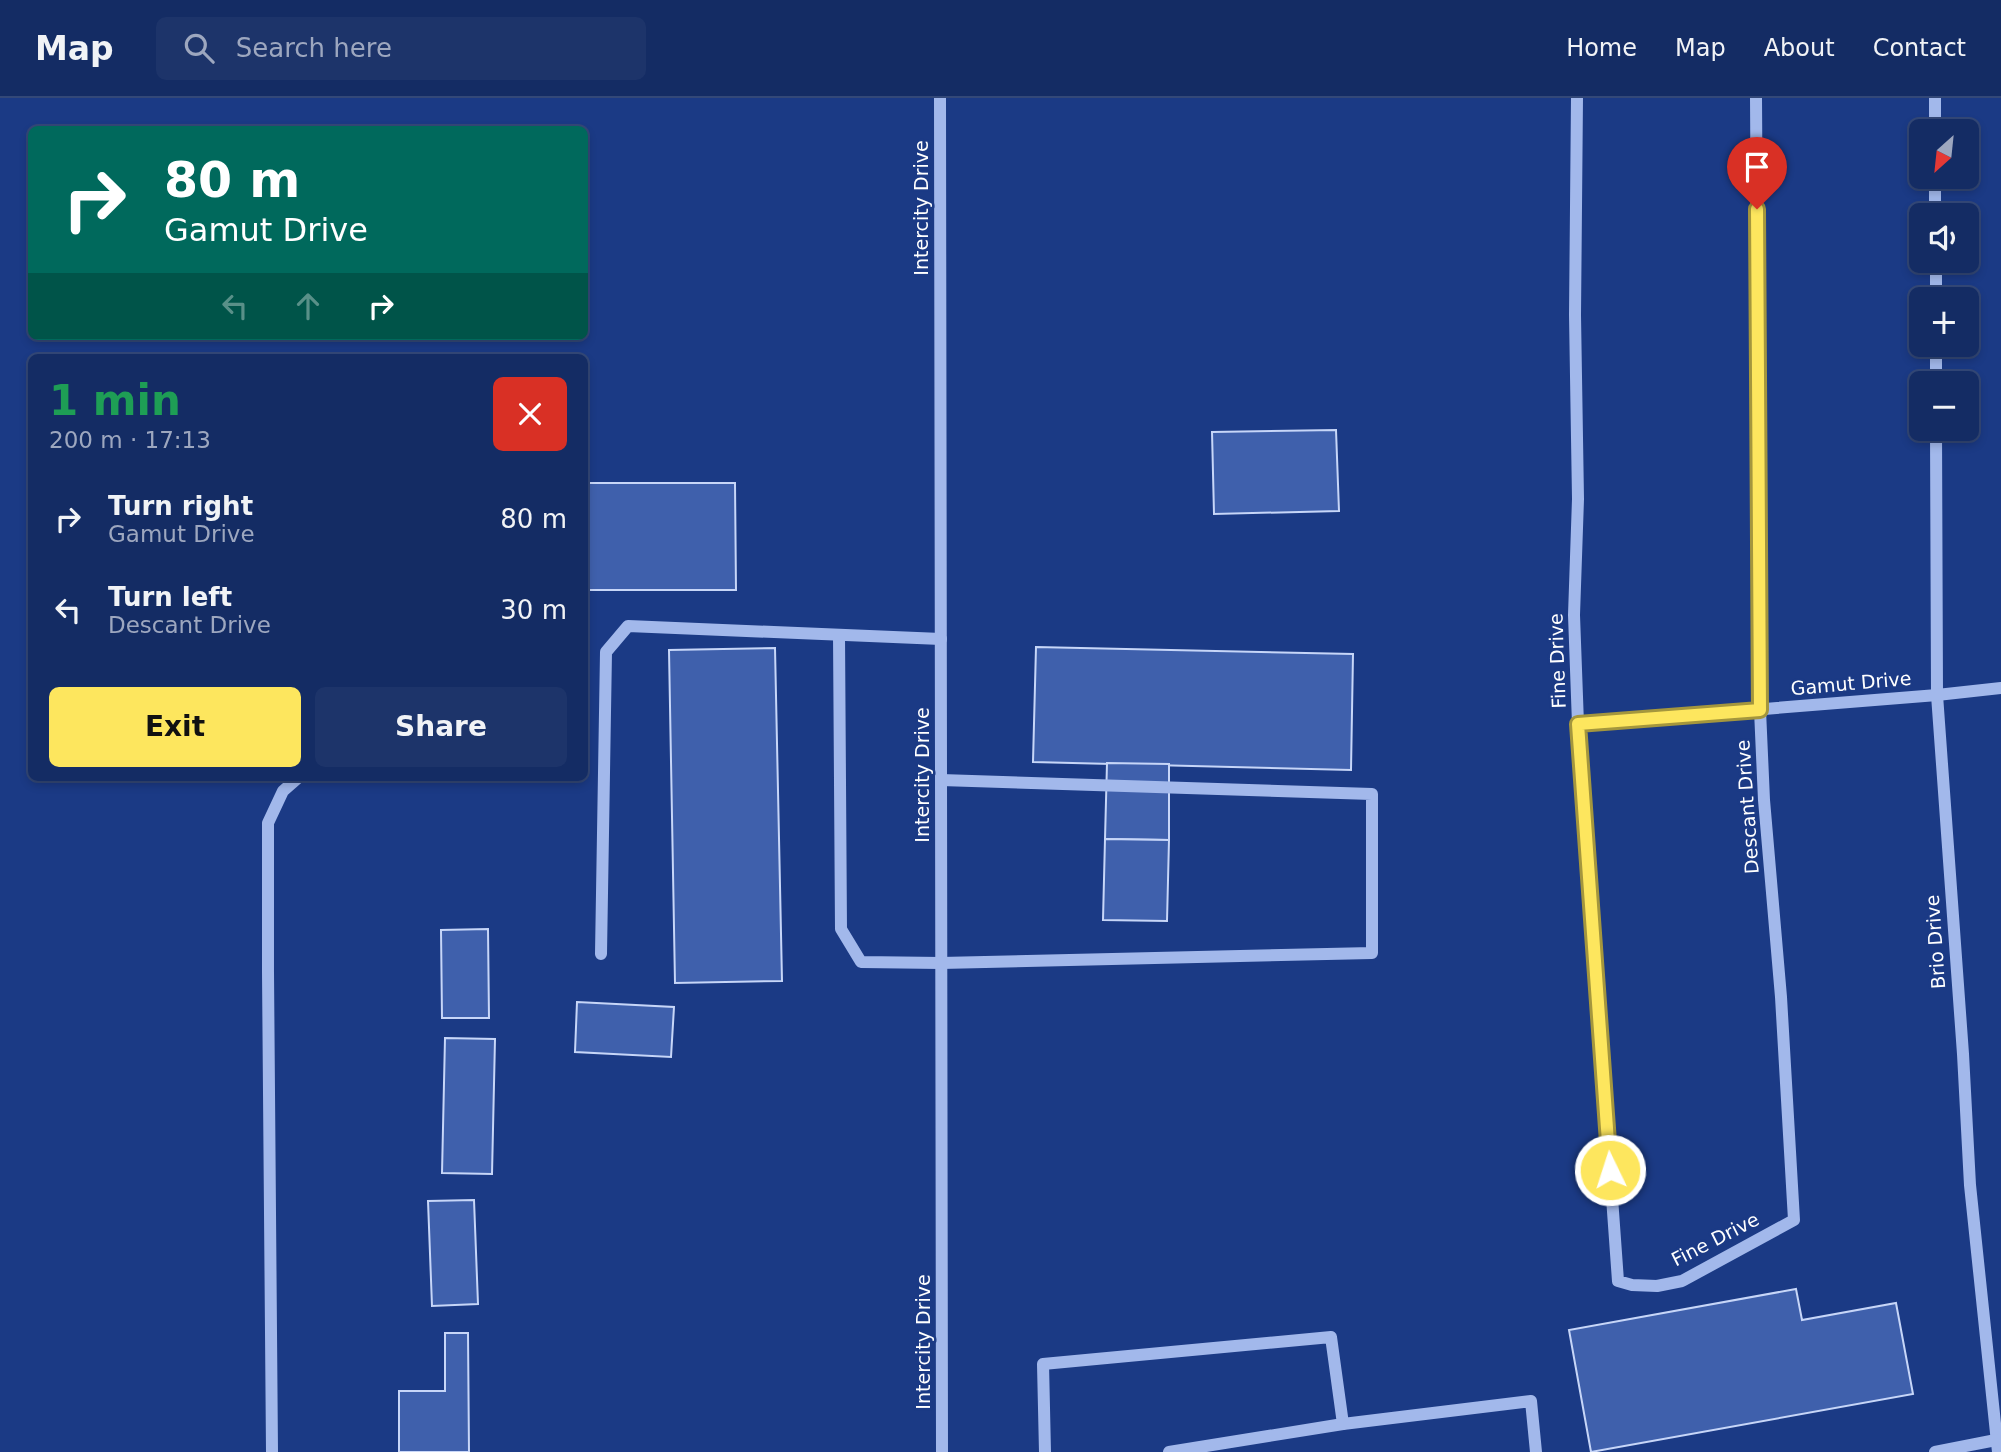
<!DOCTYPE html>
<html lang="en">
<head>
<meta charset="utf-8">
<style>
  :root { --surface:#142c64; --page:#1d346a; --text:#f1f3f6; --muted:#9da7bf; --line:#334878; --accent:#fde65e }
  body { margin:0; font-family:"DejaVu Sans",sans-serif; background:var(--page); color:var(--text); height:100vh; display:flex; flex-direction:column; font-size:26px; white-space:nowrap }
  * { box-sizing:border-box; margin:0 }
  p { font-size:23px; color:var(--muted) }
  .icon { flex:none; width:38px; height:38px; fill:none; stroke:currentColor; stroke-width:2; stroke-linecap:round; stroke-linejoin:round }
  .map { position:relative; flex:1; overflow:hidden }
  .panel { position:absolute; left:28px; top:256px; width:560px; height:427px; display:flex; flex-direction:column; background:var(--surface); border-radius:10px; box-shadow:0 4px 10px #0003,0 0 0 2px var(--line) }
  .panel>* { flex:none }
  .hud { position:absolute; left:28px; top:28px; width:560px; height:214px; border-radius:10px; box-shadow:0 4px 10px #0003,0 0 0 2px var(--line); background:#00695c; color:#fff; overflow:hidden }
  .needle { width:46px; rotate:207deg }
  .fabs { position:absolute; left:1909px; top:21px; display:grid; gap:14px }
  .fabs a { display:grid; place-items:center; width:70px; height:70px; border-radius:10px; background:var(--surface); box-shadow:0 4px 10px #0003,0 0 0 2px var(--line); font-size:35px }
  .pin { position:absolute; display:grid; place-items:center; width:60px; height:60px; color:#fff; margin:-72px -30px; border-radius:50% 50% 50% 0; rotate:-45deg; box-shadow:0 0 7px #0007 }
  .pin .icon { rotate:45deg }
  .me { position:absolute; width:77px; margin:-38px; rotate:356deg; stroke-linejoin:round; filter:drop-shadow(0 0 5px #0008) }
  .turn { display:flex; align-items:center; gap:24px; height:147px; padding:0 21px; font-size:32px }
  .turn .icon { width:91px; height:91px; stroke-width:2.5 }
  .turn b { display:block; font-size:49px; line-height:60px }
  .lanes { display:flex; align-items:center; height:66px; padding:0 21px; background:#0003; justify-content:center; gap:35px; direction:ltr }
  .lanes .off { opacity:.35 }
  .round { display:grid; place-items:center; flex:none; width:74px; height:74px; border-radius:10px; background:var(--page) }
  .head { display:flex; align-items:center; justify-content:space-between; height:119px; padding:0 21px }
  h1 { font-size:42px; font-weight:700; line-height:52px; color:#1e9e55 }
  .primary-button { display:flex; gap:14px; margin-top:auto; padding:14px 21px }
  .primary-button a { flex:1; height:80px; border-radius:10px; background:var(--accent); color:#111; font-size:28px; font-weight:700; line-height:80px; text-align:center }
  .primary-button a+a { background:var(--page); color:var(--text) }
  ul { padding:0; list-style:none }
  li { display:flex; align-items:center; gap:21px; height:91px; padding:0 21px }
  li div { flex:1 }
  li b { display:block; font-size:26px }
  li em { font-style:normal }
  header { display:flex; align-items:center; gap:42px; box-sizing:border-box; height:98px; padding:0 35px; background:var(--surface); border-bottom:2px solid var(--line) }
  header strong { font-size:33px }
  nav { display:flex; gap:38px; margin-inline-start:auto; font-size:24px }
  .search { width:490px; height:63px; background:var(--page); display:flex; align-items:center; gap:18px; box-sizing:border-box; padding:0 24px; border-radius:10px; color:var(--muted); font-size:26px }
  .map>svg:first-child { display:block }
</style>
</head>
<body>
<header>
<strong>Map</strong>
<div class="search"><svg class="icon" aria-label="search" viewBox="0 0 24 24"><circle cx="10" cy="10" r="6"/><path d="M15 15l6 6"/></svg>Search here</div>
<nav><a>Home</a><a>Map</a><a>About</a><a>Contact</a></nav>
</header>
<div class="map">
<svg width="2001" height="1354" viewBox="0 0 2001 1354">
  <rect width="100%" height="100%" fill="#1b3a85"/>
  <g fill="#3f60ac" stroke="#c7d6f8" stroke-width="2">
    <polygon points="1336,332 1339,413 1214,416 1212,334"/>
    <polygon points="584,385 735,385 736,492 584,492"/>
    <polygon points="1036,549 1353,556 1351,672 1033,664"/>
    <polygon points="775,550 782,883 675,885 669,552"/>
    <polygon points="1107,665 1169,666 1169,742 1105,741"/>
    <polygon points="1105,741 1169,742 1167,823 1103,822"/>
    <polygon points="488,831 489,920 442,920 441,832"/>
    <polygon points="577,904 674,909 671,959 575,954"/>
    <polygon points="445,940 495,941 492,1076 442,1075"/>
    <polygon points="474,1102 478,1206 432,1208 428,1103"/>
    <polygon points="1796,1191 1802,1222 1896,1205 1913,1296 1591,1354 1569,1232"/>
    <polygon points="445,1235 468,1235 469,1354 399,1354 399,1293 445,1293"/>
  </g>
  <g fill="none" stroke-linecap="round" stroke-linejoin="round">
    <g stroke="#a2b8eb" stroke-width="12">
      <polyline points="940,0 942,1354"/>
      <polyline points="1577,0 1575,217 1578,401 1574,517 1578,626 1618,1183 1632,1187 1657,1188 1682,1183 1794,1122 1781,899 1764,702 1760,612 1756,0"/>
      <polyline points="1935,0 1935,33"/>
      <polyline points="1935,79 1935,117"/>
      <polyline points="1936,163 1936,201"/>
      <polyline points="1936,247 1936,285"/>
      <polyline points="1936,331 1937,597 1963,956 1970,1087 1998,1354"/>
      <polyline points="839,537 841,831 861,864 941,865 1372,855 1372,696 941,682"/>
      <polyline points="1578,626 1937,597 2001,590"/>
      <polyline points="601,856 606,554 628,528 941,541"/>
      <polyline points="272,1354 268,874 268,725 283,693 299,679"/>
      <polyline points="1045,1354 1043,1266 1331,1239 1343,1326"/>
      <polyline points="1169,1354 1343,1326 1531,1303 1536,1354"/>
      <polyline points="1935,1354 1996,1342"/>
    </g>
  </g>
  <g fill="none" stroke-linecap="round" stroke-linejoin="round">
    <defs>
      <polyline id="route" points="1610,1072 1578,626 1760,612 1757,111"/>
    </defs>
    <use href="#route" stroke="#a4963d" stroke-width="18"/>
    <use href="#route" stroke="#fde65e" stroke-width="12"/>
  </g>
  <g text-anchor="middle" stroke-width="5" stroke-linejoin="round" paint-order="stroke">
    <g font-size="19" fill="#fff" stroke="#1b3a85">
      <text transform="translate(921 110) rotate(-90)" y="7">Intercity Drive</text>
      <text transform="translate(1557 563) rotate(-92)" y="7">Fine Drive</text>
      <text transform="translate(1851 585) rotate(-5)" y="7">Gamut Drive</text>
      <text transform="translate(922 677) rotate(-90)" y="7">Intercity Drive</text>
      <text transform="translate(1747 709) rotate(-94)" y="7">Descant Drive</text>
      <text transform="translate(1935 844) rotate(-94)" y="7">Brio Drive</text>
      <text transform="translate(1715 1141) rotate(-27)" y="7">Fine Drive</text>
      <text transform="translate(923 1244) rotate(-90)" y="7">Intercity Drive</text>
    </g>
  </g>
</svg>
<div class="fabs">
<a><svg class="needle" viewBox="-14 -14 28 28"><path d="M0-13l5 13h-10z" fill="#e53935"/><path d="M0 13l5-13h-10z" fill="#9da7bf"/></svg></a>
<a><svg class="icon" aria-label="sound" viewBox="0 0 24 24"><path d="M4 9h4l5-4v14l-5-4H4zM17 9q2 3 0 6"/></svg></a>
<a>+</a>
<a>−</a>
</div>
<div class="pin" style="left:1757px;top:111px;background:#d93025"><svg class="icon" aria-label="arrive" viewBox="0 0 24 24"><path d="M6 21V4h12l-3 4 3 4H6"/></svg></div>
<svg class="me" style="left:1610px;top:1072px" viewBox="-20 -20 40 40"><circle r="17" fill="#fde65e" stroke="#fff" stroke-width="3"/><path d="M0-11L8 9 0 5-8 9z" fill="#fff"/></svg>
<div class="hud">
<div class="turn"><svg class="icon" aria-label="right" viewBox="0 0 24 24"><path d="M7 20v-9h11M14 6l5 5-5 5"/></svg><div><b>80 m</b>Gamut Drive</div></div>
<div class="lanes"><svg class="icon off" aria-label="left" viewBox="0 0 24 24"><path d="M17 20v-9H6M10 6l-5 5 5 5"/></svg><svg class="icon off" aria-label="ahead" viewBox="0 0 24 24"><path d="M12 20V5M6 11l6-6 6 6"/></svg><svg class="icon" aria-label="right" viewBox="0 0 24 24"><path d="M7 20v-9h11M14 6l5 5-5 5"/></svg></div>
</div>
<section class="panel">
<div class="head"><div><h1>1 min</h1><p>200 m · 17:13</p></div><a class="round" style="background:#d93025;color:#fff"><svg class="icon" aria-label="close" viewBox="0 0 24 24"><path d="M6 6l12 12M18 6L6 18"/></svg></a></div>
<ul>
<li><svg class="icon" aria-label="right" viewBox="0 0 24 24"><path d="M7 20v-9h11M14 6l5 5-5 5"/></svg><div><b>Turn right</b><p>Gamut Drive</p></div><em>80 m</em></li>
<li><svg class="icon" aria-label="left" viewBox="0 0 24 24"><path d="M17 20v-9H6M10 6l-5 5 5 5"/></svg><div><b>Turn left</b><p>Descant Drive</p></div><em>30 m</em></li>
</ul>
<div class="primary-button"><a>Exit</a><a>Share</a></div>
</section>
</div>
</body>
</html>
